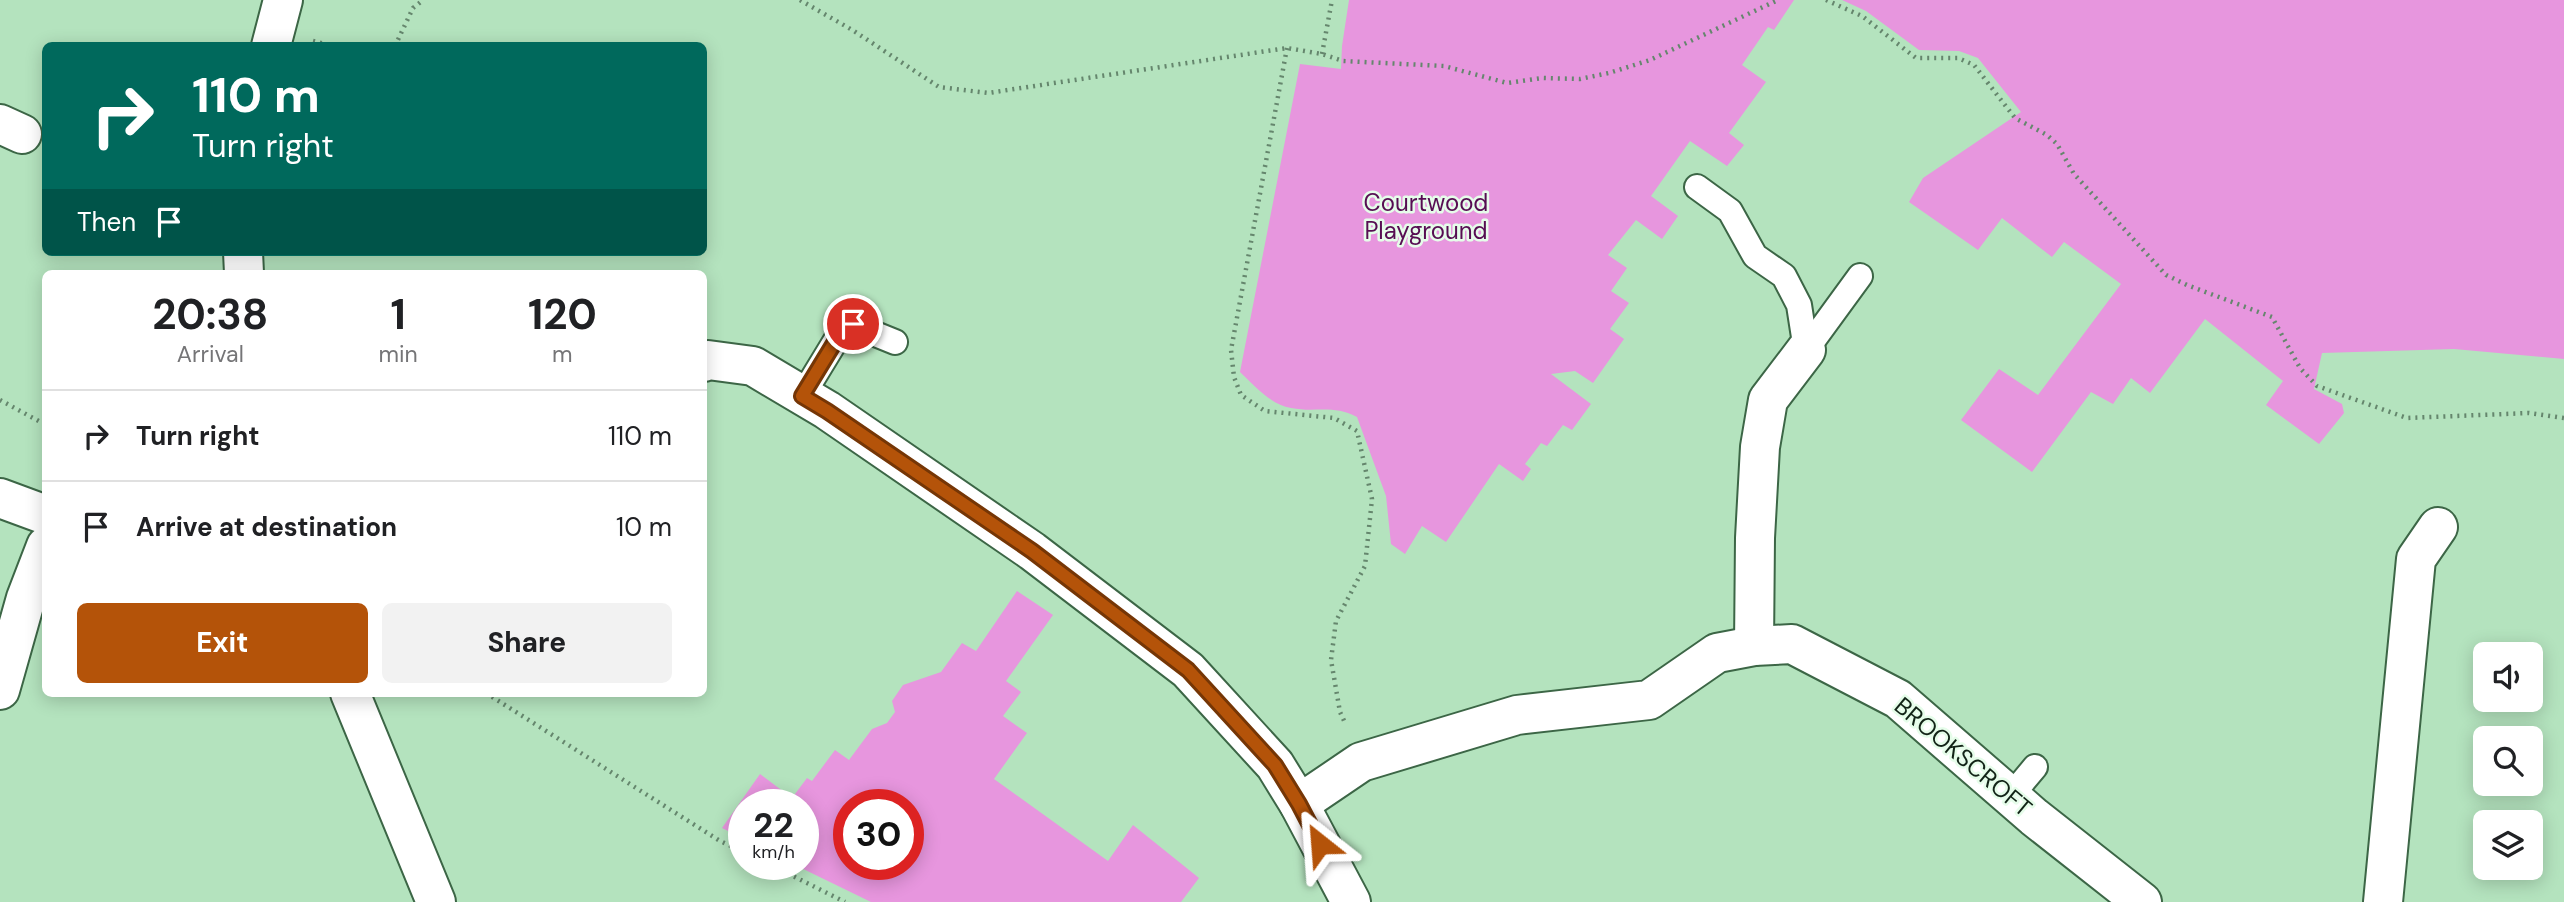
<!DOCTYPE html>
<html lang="en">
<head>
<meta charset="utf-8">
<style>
  :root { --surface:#fff; --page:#f2f2f2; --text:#202124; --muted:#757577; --line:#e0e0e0; --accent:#b45309 }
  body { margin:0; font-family:"DM Sans",sans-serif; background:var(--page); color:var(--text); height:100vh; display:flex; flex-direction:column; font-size:26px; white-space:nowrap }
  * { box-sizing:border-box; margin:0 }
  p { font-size:23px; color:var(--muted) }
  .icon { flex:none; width:38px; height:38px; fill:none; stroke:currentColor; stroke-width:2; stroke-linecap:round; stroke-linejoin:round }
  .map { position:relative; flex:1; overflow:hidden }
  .drawer { position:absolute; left:42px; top:270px; width:665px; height:427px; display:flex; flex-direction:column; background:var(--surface); border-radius:10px; box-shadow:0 4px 18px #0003 }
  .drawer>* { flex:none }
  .banner { position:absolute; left:42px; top:42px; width:665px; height:214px; border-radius:10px; box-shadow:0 4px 18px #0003; background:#00695c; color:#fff; overflow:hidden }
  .buttons { position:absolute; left:2473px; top:642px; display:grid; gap:14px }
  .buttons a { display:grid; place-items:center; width:70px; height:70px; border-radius:10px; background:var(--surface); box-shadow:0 4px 18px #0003; font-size:35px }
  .speed { position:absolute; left:728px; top:789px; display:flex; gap:14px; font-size:35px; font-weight:700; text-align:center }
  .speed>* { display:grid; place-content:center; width:91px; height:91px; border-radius:50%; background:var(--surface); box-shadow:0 4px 18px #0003; line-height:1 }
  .speed small { font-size:18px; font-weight:400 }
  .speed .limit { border:10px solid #d22; background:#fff; color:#111 }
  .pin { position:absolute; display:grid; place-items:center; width:60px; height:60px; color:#fff; margin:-30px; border:4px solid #fff; border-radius:50%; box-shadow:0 2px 7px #0007 }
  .me { position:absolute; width:77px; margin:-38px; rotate:332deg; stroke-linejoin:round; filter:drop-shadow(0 0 5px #0008) }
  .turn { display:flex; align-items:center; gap:24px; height:147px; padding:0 35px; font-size:32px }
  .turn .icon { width:91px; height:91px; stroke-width:2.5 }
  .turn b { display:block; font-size:49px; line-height:60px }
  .then { display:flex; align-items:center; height:66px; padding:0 35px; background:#0003; gap:14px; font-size:26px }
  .eta { display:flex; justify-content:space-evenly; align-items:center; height:119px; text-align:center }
  .eta b { font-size:42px; font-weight:700; line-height:49px }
  .primary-button { display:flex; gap:14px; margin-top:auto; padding:14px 35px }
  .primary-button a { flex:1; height:80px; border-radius:10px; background:var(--accent); color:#fff; font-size:28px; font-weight:700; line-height:80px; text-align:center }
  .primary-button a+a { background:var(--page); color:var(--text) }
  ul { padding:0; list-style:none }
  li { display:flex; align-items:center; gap:21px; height:91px; padding:0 35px; border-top:2px solid var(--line) }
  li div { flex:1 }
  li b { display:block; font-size:26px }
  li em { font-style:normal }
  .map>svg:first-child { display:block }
</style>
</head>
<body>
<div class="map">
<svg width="2564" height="902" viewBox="0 0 2564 902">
  <rect width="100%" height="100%" fill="#b4e3be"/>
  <g fill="#e796de" fill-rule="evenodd">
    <path d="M 1349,0 L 1794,0 L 1774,30 L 1768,27 L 1742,65 L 1766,82 L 1729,133 L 1744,145 L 1727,166 L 1690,141 L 1651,196 L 1678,216 L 1662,239 L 1636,220 L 1608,255 L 1627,268 L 1611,291 L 1629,303 L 1610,329 L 1624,339 L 1593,383 L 1575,371 L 1551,374 L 1591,404 L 1572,430 L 1563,425 L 1547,446 L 1541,443 L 1525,464 L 1531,469 L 1523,481 L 1499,464 L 1446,542 L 1422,526 L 1405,554 L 1391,544 L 1386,496 L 1357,417 C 1332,404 1316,413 1291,408 C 1271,405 1254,385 1240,372 L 1300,64 L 1341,69 L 1342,46 Z"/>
    <polygon points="1842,0 2564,0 2564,359 2454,349 2322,353 2314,389 2342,404 2344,413 2319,444 2266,405 2283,381 2205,319 2150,393 2131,378 2113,404 2091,392 2032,472 1961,420 1999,369 2038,395 2121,284 2064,242 2052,257 2002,218 1978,250 1909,202 1923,178 2021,112 1978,58 1959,51 1919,50 1866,11"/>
    <path d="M 1017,591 L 1053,615 L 1006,681 L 1021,692 L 1003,716 L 1027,733 L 994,779 L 1108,861 L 1133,825 L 1199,878 L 1181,902 L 871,902 L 795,865 L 803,864 L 803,805 L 744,805 L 744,839 L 722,828 L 760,774 L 792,798 L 807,778 L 812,781 L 835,750 L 849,760 L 872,729 L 887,723 L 895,712 L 892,701 L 903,685 L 941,672 L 962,643 L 976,651 ZM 908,805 L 908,864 L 849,864 L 849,805 Z"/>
  </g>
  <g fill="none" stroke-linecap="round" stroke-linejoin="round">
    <defs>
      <g id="service">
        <polyline points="1697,187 1730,211 1755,256 1784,276 1799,305 1806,350"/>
        <polyline points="1806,350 1860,276"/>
        <polyline points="802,396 844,327 853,325 895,342"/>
        <polyline points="2010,797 2035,767"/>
      </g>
      <g id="minor">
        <polyline points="271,46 283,0"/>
        <polyline points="0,124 22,134"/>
        <polyline points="243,252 244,273"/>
        <polyline points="704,362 708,360 753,366 827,410 1032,551 1188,670 1275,765 1299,804 1351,902"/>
        <polyline points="0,498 46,515"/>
        <polyline points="1754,646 1755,538 1760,447 1768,400 1806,350"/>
        <polyline points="0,690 26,598 46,546"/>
        <polyline points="350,693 436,902"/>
        <polyline points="1299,804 1361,762 1517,715 1649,700 1717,653 1754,646 1792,644 1898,699 2034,817 2142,902"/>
        <polyline points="2383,902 2416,559 2438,527"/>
      </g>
    </defs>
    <use href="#service" stroke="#3c6646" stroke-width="28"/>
    <use href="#minor" stroke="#3c6646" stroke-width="42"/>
    <g stroke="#65866d" stroke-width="4.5" stroke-dasharray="2 5" stroke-linecap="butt">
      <polyline points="800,0 854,31 939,87 988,93 1287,48 1322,54 1343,61 1444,66 1507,83 1543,78 1580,79 1609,73 1650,60 1778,0"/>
      <polyline points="1826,0 1862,16 1916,58 1958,58 1974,65 2015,118 2047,135 2057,144 2074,174 2166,275 2187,285 2272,317 2300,368 2317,386 2407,418 2529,413 2564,418"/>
      <polyline points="313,41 332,46"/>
      <polyline points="395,46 413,8 423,0"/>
      <polyline points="1287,48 1231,350 1234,377 1241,395 1265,411 1334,418 1357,431 1372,499 1365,566 1336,621 1331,660 1340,712 1346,725"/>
      <polyline points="1322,54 1332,0"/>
      <polyline points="0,400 46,425"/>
      <polyline points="486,693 720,841 744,852"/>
      <polyline points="769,864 845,902"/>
    </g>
    <use href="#service" stroke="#fff" stroke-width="24"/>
    <use href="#minor" stroke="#fff" stroke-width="38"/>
  </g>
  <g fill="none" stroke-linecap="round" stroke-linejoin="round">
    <defs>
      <polyline id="route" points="853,324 844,327 802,396 827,411 1032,551 1188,670 1275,765 1299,804 1320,844"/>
    </defs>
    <use href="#route" stroke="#753606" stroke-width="18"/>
    <use href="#route" stroke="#b45309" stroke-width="12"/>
  </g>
  <g text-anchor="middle" stroke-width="5" stroke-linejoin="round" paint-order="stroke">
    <g font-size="24" fill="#570d53" stroke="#e6fdea">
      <text x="1426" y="211">Courtwood<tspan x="1426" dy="28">Playground</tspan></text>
    </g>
    <g font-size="24" fill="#122417" stroke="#e6fdea">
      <text transform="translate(1963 757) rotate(40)" y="8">BROOKSCROFT</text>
    </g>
  </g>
</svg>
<div class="buttons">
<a><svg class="icon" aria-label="sound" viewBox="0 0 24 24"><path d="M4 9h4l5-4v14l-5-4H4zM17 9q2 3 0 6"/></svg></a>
<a><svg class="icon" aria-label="search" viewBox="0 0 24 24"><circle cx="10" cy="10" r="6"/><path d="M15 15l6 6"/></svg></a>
<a><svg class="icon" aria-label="layers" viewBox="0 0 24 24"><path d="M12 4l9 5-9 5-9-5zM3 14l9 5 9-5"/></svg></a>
</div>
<div class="speed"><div>22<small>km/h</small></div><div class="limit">30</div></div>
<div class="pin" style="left:853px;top:324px;background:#d93025"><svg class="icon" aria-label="arrive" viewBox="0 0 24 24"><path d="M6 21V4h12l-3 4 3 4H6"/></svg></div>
<svg class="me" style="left:1320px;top:844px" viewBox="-20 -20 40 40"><path d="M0-17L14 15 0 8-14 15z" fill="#b45309" stroke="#fff" stroke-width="4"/></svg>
<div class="banner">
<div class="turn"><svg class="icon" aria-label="right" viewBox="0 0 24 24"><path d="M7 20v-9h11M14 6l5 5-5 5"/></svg><div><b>110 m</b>Turn right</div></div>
<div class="then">Then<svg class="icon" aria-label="arrive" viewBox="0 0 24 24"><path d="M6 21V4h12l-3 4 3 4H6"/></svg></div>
</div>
<section class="drawer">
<div class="eta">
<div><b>20:38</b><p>Arrival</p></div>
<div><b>1</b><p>min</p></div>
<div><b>120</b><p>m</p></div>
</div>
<ul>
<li><svg class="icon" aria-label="right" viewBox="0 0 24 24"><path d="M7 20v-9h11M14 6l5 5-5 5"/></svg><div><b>Turn right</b></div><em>110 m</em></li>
<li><svg class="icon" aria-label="arrive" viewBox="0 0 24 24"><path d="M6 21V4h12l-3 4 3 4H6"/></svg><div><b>Arrive at destination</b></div><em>10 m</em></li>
</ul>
<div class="primary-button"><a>Exit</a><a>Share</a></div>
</section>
</div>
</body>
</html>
